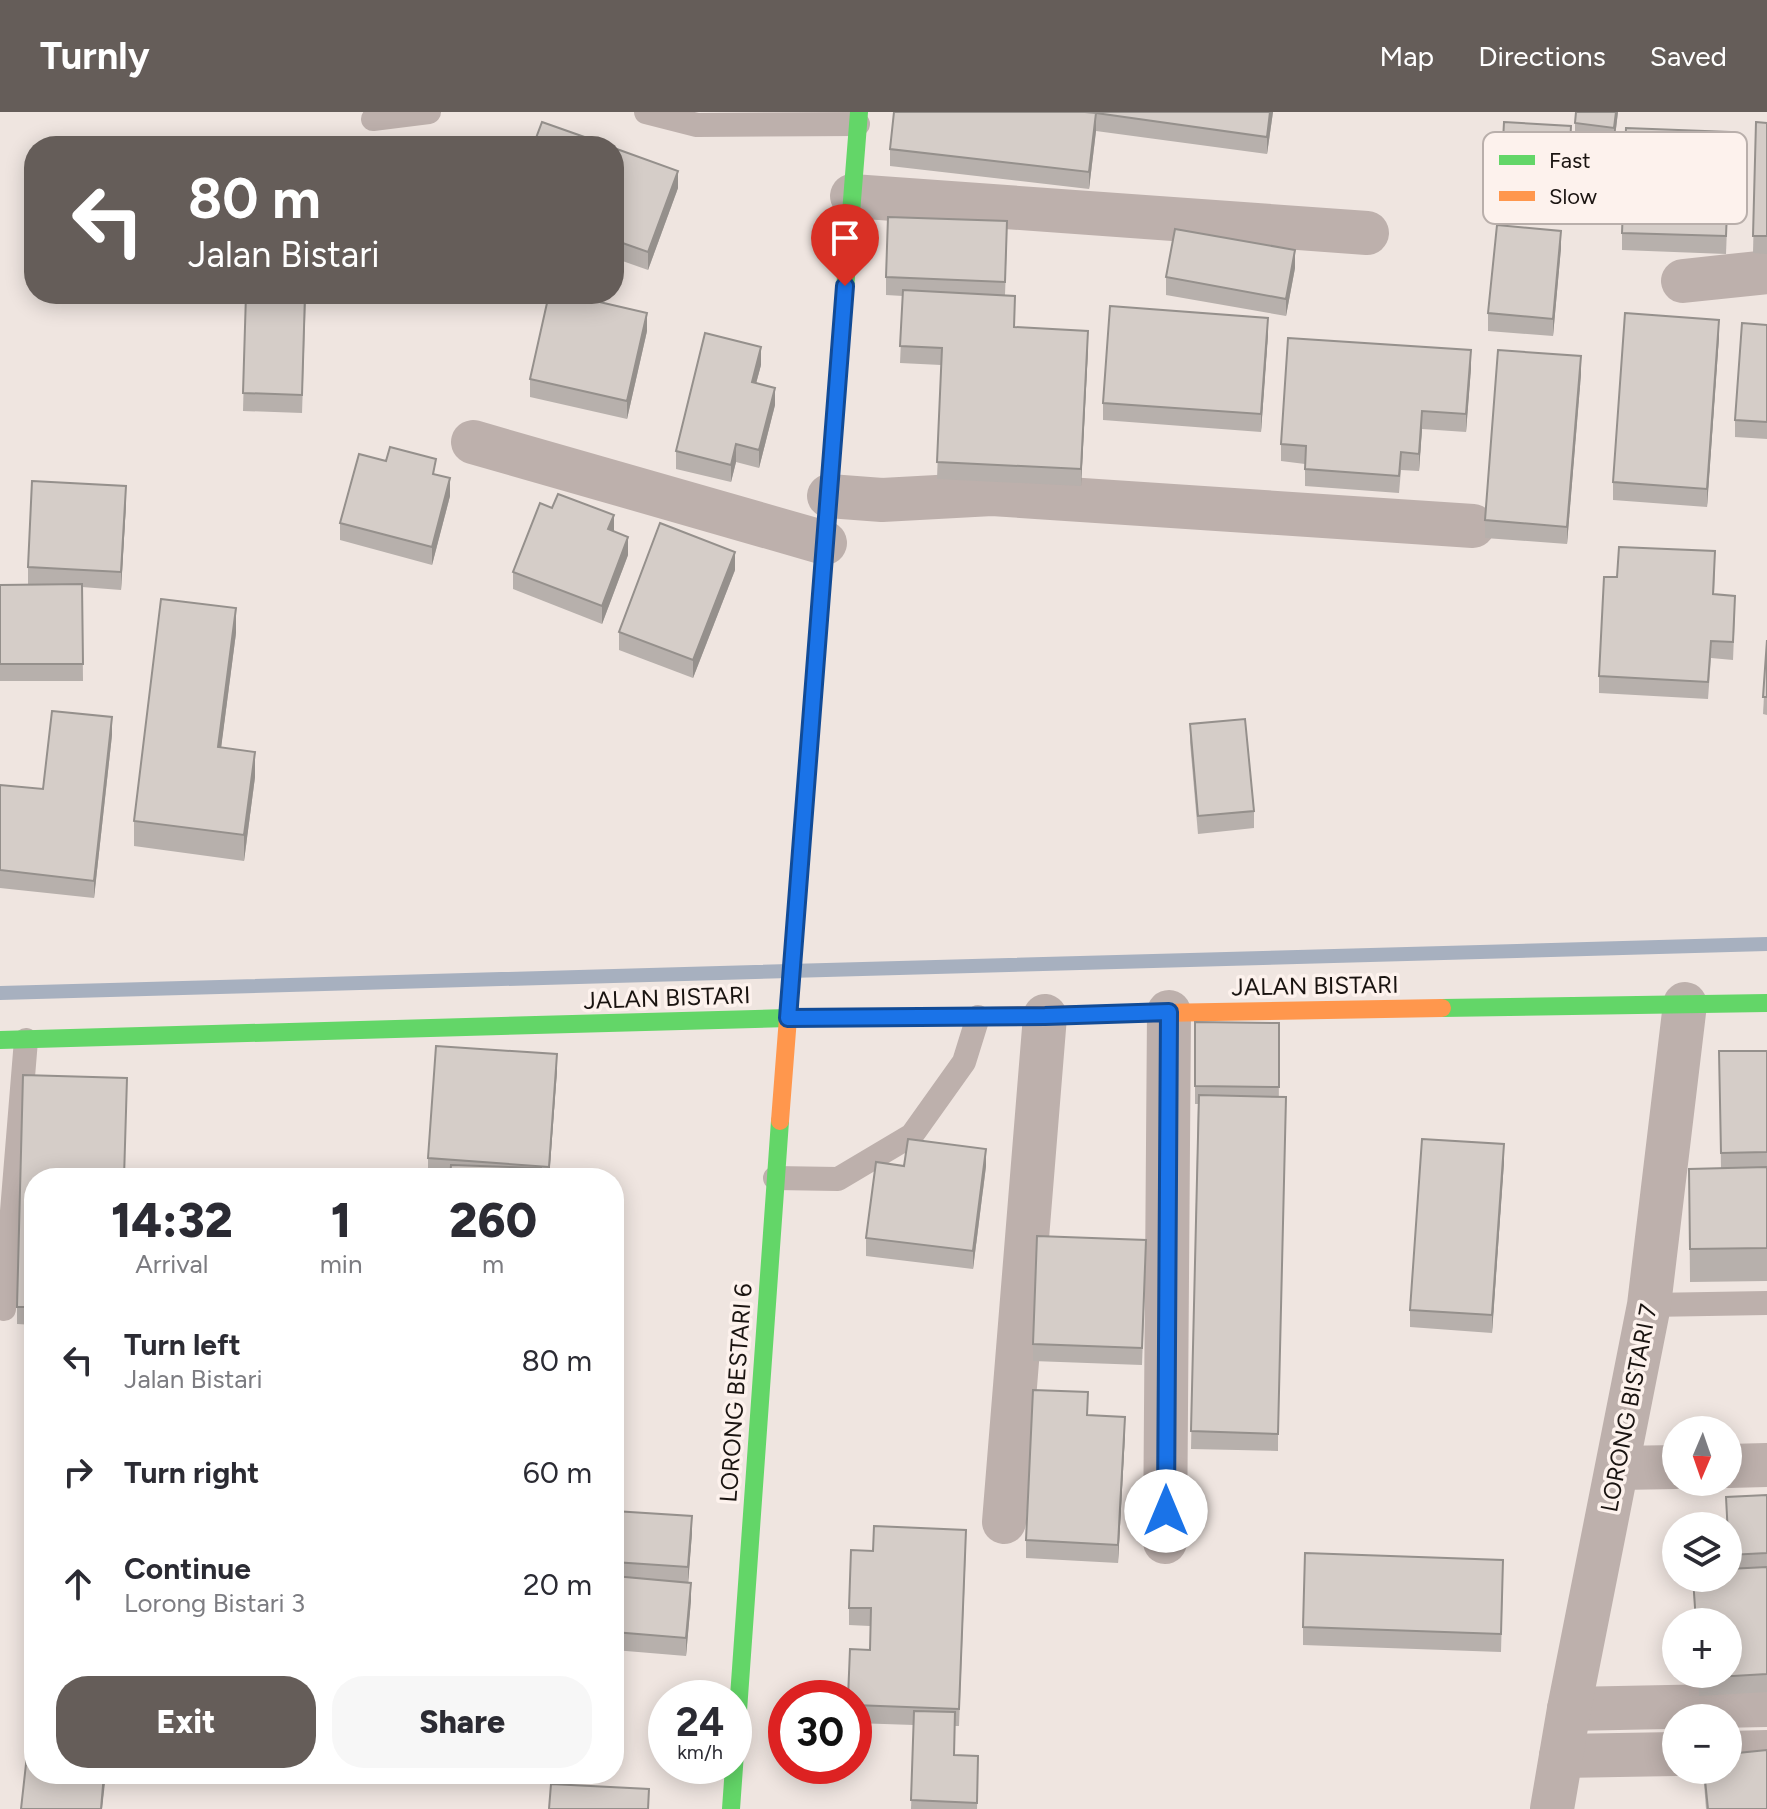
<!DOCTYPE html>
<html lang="en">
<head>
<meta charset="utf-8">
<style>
  :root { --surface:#fff; --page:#f7f7f7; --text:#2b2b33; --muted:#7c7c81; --accent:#655d59 }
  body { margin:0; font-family:Figtree,sans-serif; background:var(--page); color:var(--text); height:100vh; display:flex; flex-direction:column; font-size:30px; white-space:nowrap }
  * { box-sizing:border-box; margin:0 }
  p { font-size:26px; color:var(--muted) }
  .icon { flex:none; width:44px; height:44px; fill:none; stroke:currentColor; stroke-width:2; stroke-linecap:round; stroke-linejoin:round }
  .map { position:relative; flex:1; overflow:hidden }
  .side { position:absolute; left:24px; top:1056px; width:600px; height:616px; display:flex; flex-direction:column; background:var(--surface); border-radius:32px; box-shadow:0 4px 20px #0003 }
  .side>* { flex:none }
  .guide { position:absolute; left:24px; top:24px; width:600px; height:168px; border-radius:32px; box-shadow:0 4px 20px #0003; background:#655d59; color:#fff; overflow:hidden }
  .needle { width:52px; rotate:182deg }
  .fabs { position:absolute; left:1662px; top:1304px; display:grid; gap:16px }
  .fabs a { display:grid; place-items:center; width:80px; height:80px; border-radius:50%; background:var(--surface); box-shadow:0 4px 20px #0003; font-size:40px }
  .speed { position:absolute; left:648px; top:1568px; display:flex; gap:16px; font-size:40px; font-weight:700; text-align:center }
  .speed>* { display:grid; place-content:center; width:104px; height:104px; border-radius:50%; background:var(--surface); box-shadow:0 4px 20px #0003; line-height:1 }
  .speed small { font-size:20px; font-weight:400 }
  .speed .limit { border:12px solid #d22; background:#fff; color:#111 }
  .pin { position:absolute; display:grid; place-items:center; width:68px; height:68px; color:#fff; margin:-82px -34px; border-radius:50% 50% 50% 0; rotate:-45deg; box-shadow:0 0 8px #0007 }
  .pin .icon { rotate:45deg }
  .me { position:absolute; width:88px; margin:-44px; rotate:0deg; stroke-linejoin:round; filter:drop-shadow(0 0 6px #0008) }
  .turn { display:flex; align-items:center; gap:28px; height:168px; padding:0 32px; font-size:36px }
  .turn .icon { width:104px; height:104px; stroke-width:2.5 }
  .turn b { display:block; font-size:56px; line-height:68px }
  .eta { display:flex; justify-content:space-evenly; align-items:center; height:136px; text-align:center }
  .eta b { font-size:48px; font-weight:800; line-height:56px }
  .button { display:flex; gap:16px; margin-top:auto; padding:16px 32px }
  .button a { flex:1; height:92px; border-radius:32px; background:var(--accent); color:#fff; font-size:32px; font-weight:800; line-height:92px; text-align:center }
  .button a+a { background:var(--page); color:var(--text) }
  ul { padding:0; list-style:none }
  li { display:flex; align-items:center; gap:24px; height:112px; padding:0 32px }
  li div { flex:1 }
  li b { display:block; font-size:30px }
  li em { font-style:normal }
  header { display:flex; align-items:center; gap:48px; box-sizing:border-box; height:112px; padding:0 40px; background:var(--accent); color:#fff }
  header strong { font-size:38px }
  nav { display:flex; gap:44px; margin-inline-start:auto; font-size:28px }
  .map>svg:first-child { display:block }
</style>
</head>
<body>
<header>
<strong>Turnly</strong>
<nav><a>Map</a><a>Directions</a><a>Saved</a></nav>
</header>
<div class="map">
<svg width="1767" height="1697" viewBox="0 0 1767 1697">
  <rect width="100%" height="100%" fill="#efe5e0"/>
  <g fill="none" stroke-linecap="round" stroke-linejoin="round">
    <polyline stroke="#a7b0bf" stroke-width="14" points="0,881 1767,832"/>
    <g stroke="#bdb0ac" stroke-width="24">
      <polyline points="646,0 697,13 858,12"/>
      <polyline points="373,7 429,0"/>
      <polyline points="775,1066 838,1067 912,1023 964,950 978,905"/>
      <polyline points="1649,1193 1767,1191"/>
      <polyline points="4,1197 26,928"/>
    </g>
    <g stroke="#bdb0ac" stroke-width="44">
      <polyline points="852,84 1367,121"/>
      <polyline points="1683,169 1767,160"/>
      <polyline points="473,330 825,431"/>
      <polyline points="829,384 882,388 992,382 1473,414"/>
      <polyline points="1728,1354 1767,1353"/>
      <polyline points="1619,1356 1676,1355"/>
      <polyline points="1004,1410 1045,904"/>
      <polyline points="1165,1430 1169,900"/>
      <polyline points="1569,1597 1767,1593"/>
      <polyline points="1728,1641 1767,1640"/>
      <polyline points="1561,1644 1676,1642"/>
      <polyline points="1552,1697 1569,1597 1649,1193 1685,892"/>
    </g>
    <g stroke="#63d668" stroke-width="18">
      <polyline points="821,480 859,0"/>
      <polyline points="1442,896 1767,891"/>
      <polyline points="0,928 788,906 932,905"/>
      <polyline points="731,1697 780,1009"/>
    </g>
    <g stroke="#ff974d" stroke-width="18">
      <polyline points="932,905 1442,896"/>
      <polyline points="780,1009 821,480"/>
    </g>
  </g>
  <g fill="#b7b0ac">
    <polygon points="1273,0 1267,42 1096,19 1089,77 890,54 890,37 1096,1"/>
    <polygon points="1618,0 1614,33 1575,29 1575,11"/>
    <polygon points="1756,10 1767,11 1767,142 1753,141"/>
    <polygon points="1571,32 1567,107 1500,103 1500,86"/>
    <polygon points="614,36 678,76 648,158 614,146"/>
    <polygon points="1730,37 1726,142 1622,138 1622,121"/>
    <polygon points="1007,127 1005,183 1014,215 1088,237 1081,374 937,367 941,253 900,251 903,184 886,183 886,165"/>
    <polygon points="1561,136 1553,224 1488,219 1488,201"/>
    <polygon points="1295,156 1286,204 1166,183 1166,165"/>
    <polygon points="246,182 306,182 302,301 243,299"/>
    <polygon points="1767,213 1767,327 1735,325 1735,308"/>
    <polygon points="647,219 627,307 530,285 530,267"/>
    <polygon points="1268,223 1261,320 1103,308 1103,291"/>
    <polygon points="1719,225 1707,395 1613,388 1613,370"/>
    <polygon points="761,253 756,271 775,293 759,356 736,350 731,370 676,357 676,339"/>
    <polygon points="1471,256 1466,320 1422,317 1419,359 1401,358 1399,381 1305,374 1305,352 1281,349 1281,332"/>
    <polygon points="1581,262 1567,432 1485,426 1485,408"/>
    <polygon points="436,363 450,384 432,453 340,428 340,411"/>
    <polygon points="126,392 121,478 82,475 83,569 0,569 0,473 28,472 28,455"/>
    <polygon points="614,420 628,443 602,512 513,477 513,460"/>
    <polygon points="1715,457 1714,482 1735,501 1733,548 1711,546 1708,587 1599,581 1599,564 1617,465"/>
    <polygon points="735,458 693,566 619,538 619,520"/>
    <polygon points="236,521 221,635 255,665 244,749 134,734 134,709"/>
    <polygon points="1767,528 1767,603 1763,602"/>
    <polygon points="1190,612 1254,699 1254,716 1198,722 1190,630"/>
    <polygon points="112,623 94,786 0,776 0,673 43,677"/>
    <polygon points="1195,910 1279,911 1278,1339 1191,1337 1198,992 1195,992"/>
    <polygon points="1719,939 1767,939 1767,1169 1690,1170 1689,1057 1721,1056"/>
    <polygon points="557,959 549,1066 450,1066 428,1064 428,1046"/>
    <polygon points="1504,1050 1492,1221 1410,1215 1410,1198"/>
    <polygon points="986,1054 973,1157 866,1144 866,1126"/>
    <polygon points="34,1066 34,1213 17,1212 17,1195"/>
    <polygon points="1146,1146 1142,1253 1033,1249 1033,1232"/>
    <polygon points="1088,1303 1125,1322 1118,1451 1026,1446 1026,1428"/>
    <polygon points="1767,1383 1767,1580 1699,1584 1698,1562 1728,1562 1728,1510 1695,1510 1693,1466 1729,1457 1726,1385"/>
    <polygon points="614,1399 692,1421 688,1470 691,1488 686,1544 614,1538"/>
    <polygon points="966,1435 959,1614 955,1614 954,1643 978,1662 977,1697 911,1697 914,1613 854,1611 854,1586 870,1538 870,1514 849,1513 849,1496 873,1439"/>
    <polygon points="1503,1466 1501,1540 1303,1533 1303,1515"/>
    <polygon points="1703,1658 1728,1658 1767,1697 1706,1697"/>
  </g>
  <g fill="#95908c">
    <polygon points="1270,0 1273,0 1267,42 1267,25"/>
    <polygon points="1616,0 1618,0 1614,33 1614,16"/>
    <polygon points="1096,1 1096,19 1089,77 1089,60"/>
    <polygon points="1571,14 1571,32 1567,107 1567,90"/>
    <polygon points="678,59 678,76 648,158 648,140"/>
    <polygon points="1561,119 1561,136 1553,224 1553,207"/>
    <polygon points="1295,138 1295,156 1286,204 1286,187"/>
    <polygon points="647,201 647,219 627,307 627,289"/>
    <polygon points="1268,206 1268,223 1261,320 1261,302"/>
    <polygon points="1719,208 1719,225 1707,395 1707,377"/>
    <polygon points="1088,219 1088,237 1081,374 1081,357"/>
    <polygon points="761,235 761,253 752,287 752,270"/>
    <polygon points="1471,238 1471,256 1466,320 1466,302"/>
    <polygon points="1581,244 1581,262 1567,432 1567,415"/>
    <polygon points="775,276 775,293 759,356 759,338"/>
    <polygon points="1422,299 1422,317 1419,359 1419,342"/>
    <polygon points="736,332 736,350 731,370 731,353"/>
    <polygon points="450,366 450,384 432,453 432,435"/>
    <polygon points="126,374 126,392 121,478 121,460"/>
    <polygon points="614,403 614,421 608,417"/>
    <polygon points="628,425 628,443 602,512 602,494"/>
    <polygon points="735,440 735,458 693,566 693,548"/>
    <polygon points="236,496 236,521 218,660 218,635"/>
    <polygon points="112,605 112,623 94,786 94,769"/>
    <polygon points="255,640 255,665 244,749 244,723"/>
    <polygon points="557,942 557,959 549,1066 549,1055"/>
    <polygon points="1504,1032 1504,1050 1492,1221 1492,1203"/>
    <polygon points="986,1037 986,1054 973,1157 973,1139"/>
    <polygon points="1125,1305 1125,1322 1118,1451 1118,1433"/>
    <polygon points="692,1404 692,1421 688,1473 688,1455"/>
    <polygon points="691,1471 691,1488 686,1544 686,1526"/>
    <polygon points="104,1662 106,1662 102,1697 101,1697"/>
  </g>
  <g fill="#d5cdc8" stroke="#95908c" stroke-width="2">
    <polygon points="894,0 1085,0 1096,1 1096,0 1270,0 1267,25 1096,1 1089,60 890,37"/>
    <polygon points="1576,0 1616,0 1614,16 1575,11"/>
    <polygon points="542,10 610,34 533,34"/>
    <polygon points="1504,10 1571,14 1567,90 1500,86"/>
    <polygon points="1756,10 1767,11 1767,124 1753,124"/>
    <polygon points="1626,16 1730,20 1726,124 1622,121"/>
    <polygon points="167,29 232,31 232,34 167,34"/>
    <polygon points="614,36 678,59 648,140 614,128"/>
    <polygon points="888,105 1007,109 1005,170 886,165"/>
    <polygon points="1497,113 1561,119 1553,207 1488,201"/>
    <polygon points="1175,117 1295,138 1286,187 1166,165"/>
    <polygon points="903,178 1015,184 1014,215 1088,219 1081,357 937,350 942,236 900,234"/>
    <polygon points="246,182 305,182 302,283 243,281"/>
    <polygon points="549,182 565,182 647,201 627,289 530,267"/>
    <polygon points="1110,194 1268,206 1261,302 1103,291"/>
    <polygon points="1625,201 1719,208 1707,377 1613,370"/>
    <polygon points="1742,211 1767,213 1767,310 1735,308"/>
    <polygon points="705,221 761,235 752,270 775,276 759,338 736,332 731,353 676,339"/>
    <polygon points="1288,226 1471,238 1466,302 1422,299 1419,342 1401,340 1399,364 1305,357 1306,334 1281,332"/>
    <polygon points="1498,238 1581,244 1567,415 1485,408"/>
    <polygon points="390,335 436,347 433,362 450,366 432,435 340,411 359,342 386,349"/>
    <polygon points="32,369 126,374 121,460 28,455"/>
    <polygon points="558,382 614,403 608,417 628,425 602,494 513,460 540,391 552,396"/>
    <polygon points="660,411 735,440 693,548 619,520"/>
    <polygon points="1619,435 1715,439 1713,482 1735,484 1733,530 1711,529 1708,570 1599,564 1604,465 1617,465"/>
    <polygon points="82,472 83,552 0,552 0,473"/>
    <polygon points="161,487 236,496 218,635 255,640 244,723 134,709"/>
    <polygon points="1767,528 1767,585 1763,585"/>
    <polygon points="52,599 112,605 94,769 0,758 0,673 43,677"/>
    <polygon points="1245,607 1254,699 1198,704 1190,612"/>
    <polygon points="1195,910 1279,911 1279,975 1195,974"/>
    <polygon points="436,934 557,942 549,1055 428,1046"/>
    <polygon points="1719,939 1767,939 1767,1040 1721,1041"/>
    <polygon points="23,963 127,966 124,1066 34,1066 34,1195 17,1195"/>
    <polygon points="1199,983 1286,985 1278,1322 1191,1319"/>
    <polygon points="908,1027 986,1037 973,1139 866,1126 876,1050 904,1054"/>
    <polygon points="1422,1027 1504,1032 1492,1203 1410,1198"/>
    <polygon points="451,1053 541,1056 541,1066 450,1066"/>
    <polygon points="1767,1055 1767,1136 1690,1137 1689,1057"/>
    <polygon points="1037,1124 1146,1128 1142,1236 1033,1232"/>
    <polygon points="1033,1278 1088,1280 1087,1303 1125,1305 1118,1433 1026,1428"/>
    <polygon points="1767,1383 1767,1441 1729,1443 1726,1385"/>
    <polygon points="614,1399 692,1404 688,1455 614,1450"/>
    <polygon points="874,1414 966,1418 959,1597 854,1593 854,1586 848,1586 850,1537 870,1538 871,1496 849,1496 851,1438 873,1439"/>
    <polygon points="1305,1441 1503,1448 1501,1522 1303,1515"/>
    <polygon points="1767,1455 1767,1562 1699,1566 1699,1562 1728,1562 1728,1510 1696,1510 1693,1466 1728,1466 1728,1457"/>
    <polygon points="614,1464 691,1471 686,1526 614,1520"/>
    <polygon points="914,1599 955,1600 954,1643 978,1644 977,1691 911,1688"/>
    <polygon points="29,1625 34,1625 34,1662 104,1662 101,1697 21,1697"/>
    <polygon points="1767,1638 1767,1697 1708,1697 1704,1658 1728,1658 1728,1642"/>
    <polygon points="551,1672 649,1677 648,1697 549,1697"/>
  </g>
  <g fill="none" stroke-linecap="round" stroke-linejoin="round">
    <defs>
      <polyline id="route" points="845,174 788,906 1045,904 1169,900 1166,1399"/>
    </defs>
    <use href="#route" stroke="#114b97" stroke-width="20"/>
    <use href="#route" stroke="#1a73e8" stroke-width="14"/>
  </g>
  <g text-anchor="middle" stroke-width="7" stroke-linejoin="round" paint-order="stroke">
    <g font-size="24" fill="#1a1411" stroke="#fdf2ed">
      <text transform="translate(1315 874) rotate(-1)" y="8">JALAN BISTARI</text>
      <text transform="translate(667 886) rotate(-2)" y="8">JALAN BISTARI</text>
      <text transform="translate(736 1281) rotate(-86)" y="8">LORONG BESTARI 6</text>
      <text transform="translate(1629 1296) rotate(-79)" y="8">LORONG BISTARI 7</text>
    </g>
  </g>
  <rect x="1483" y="20" width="264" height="92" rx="12" fill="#fdf2ed" stroke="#b9afab" stroke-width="2"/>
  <rect x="1499" y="43" width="36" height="10" fill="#63d668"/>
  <rect x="1499" y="79" width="36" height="10" fill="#ff974d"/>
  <g font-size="22" fill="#1a1411">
    <text x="1549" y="56">Fast</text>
    <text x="1549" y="92">Slow</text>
  </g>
</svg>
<div class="fabs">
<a><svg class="needle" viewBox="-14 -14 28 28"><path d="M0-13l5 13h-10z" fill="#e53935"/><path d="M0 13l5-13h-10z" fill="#7c7c81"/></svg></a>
<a><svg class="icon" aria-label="layers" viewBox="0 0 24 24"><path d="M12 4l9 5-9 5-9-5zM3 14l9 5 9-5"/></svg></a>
<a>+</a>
<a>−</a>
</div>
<div class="speed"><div>24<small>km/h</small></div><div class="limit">30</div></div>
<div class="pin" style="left:845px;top:174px;background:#d93025"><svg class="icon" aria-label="arrive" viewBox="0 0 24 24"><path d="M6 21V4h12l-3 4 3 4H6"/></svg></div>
<svg class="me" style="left:1166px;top:1399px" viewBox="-20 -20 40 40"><circle r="19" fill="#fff"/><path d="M0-13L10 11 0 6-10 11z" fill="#1a73e8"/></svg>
<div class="guide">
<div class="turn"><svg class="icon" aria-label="left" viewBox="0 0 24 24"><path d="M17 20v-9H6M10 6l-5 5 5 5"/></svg><div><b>80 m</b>Jalan Bistari</div></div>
</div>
<section class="side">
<div class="eta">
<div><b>14:32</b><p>Arrival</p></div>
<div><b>1</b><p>min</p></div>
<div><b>260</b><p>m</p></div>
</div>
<ul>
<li><svg class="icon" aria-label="left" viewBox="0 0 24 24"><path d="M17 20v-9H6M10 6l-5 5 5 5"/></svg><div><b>Turn left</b><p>Jalan Bistari</p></div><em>80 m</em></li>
<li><svg class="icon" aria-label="right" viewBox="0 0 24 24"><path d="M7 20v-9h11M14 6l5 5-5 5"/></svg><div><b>Turn right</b></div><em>60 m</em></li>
<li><svg class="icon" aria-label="ahead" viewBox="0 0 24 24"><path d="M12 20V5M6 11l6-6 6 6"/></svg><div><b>Continue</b><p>Lorong Bistari 3</p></div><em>20 m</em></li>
</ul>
<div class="button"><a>Exit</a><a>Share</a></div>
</section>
</div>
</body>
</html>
